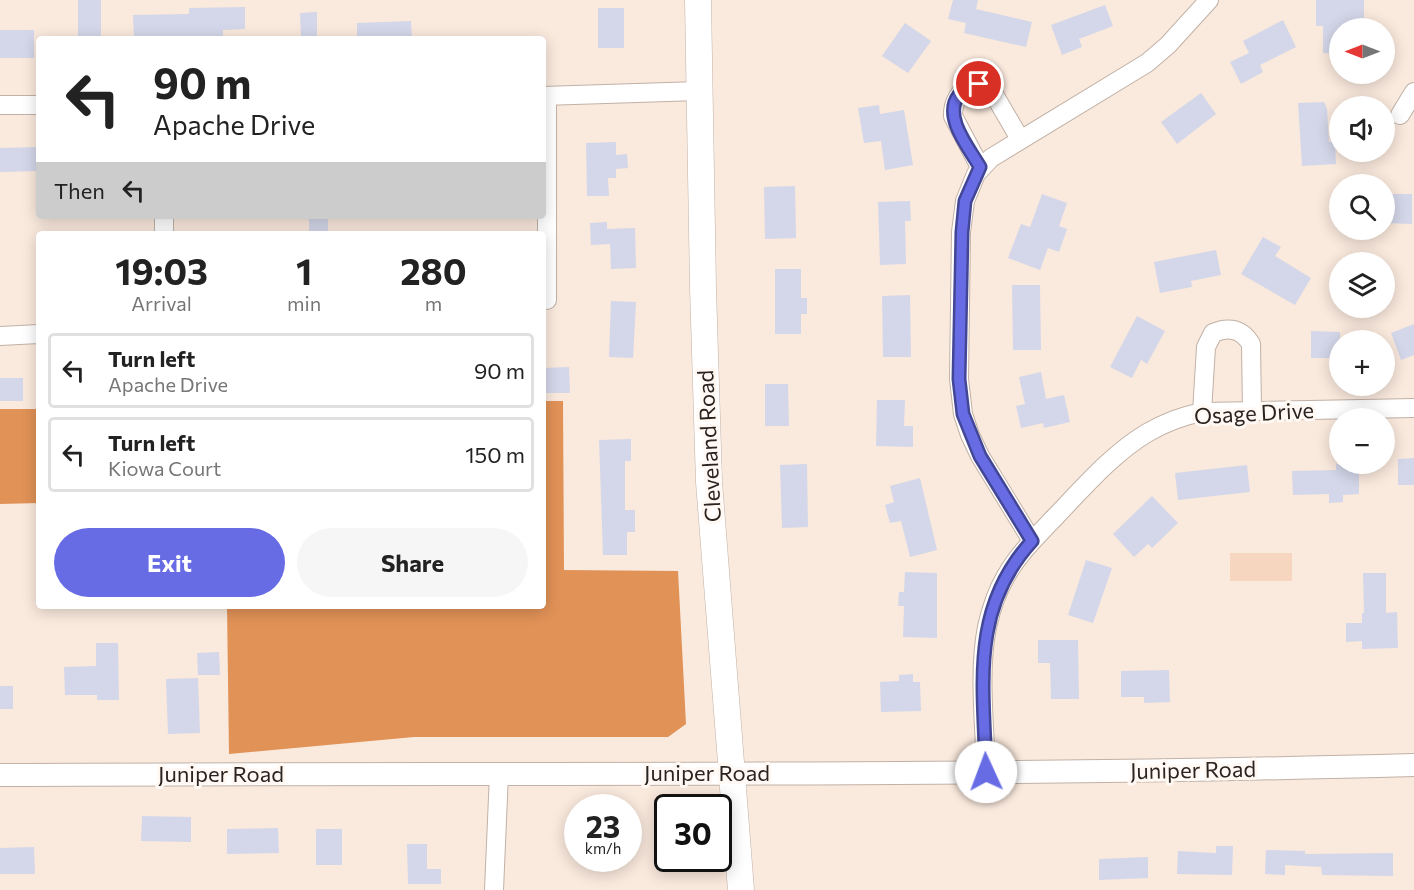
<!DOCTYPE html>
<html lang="en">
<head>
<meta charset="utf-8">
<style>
  :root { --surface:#fff; --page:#f6f6f6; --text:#222; --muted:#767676; --line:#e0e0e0; --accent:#676ce5 }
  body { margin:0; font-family:Commissioner,sans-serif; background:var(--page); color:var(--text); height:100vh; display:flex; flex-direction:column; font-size:22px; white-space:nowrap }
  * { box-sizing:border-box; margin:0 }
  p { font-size:20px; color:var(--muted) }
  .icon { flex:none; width:33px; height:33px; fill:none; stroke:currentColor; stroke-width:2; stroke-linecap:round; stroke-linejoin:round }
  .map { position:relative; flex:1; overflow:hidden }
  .panel { position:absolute; left:36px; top:231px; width:510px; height:378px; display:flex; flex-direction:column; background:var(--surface); border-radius:6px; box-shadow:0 3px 15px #0003 }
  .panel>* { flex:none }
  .top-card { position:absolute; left:36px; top:36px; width:510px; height:183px; border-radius:6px; box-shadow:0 3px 15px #0003; background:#fff; color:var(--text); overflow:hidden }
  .needle { width:39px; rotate:270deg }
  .controls { position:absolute; left:1329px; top:18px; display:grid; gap:12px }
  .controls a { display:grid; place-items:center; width:66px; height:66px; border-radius:50%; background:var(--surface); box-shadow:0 3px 15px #0003; font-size:30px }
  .speed { position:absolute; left:564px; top:794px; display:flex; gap:12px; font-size:30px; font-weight:700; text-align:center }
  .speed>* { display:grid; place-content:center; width:78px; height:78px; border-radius:50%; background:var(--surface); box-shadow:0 3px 15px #0003; line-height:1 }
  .speed small { font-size:15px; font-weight:400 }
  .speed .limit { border:3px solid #111; border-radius:9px; background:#fff; color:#111 }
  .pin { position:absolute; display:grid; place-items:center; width:51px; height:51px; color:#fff; margin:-26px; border:3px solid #fff; border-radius:50%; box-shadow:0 2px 6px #0007 }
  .me { position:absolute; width:66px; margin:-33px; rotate:358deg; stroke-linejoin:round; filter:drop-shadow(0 0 4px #0008) }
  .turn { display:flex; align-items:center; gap:21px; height:126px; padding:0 18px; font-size:27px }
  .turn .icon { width:78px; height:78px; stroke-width:2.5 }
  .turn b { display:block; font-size:42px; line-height:51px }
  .then { display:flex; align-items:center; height:57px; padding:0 18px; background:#0003; gap:12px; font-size:22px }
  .eta { display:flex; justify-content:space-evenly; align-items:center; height:102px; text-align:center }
  .eta b { font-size:36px; font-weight:700; line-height:42px }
  .cta { display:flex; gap:12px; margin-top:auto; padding:12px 18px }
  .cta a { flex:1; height:69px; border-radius:36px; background:var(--accent); color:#fff; font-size:24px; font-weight:700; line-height:69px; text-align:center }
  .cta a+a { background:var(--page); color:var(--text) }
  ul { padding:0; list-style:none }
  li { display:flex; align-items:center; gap:18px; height:75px; margin:0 12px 9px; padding:0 6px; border:3px solid var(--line); border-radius:6px }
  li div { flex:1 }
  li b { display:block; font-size:22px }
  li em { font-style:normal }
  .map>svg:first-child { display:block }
</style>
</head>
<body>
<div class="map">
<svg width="1414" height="890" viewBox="0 0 1414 890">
  <rect width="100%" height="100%" fill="#fae9dd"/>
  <rect fill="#f7d6bf" x="1230" y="553" width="62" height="28"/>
  <g fill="#e19257">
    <polygon points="543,401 563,401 564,570 678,571 686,724 668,737 414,737 229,754 227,606 543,606"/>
    <polygon points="0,409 39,409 39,503 0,504"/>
  </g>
  <g fill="#d4d7e9">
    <rect x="78" y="0" width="23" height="39"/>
    <polygon points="953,0 978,0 976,9 1032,22 1026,47 964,33 966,23 948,19"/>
    <polygon points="1316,0 1364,0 1364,26 1347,26 1347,28 1340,28 1340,54 1323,53 1323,26 1316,26"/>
    <polygon points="1105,5 1113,26 1079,39 1082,47 1062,55 1051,25"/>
    <polygon points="245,7 245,29 223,30 223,39 134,39 133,15 189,14 189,8"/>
    <rect x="598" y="8" width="26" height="40"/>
    <polygon points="317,12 317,39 301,39 300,13"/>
    <polygon points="1283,20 1296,47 1260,65 1263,72 1241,84 1230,62 1249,53 1243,41"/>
    <polygon points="411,21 412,39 357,39 357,23"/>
    <polygon points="905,23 931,41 908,73 882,56"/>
    <rect x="0" y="30" width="34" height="28"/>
    <polygon points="1201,93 1216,114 1177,144 1161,122"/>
    <polygon points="1324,102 1327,109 1329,142 1335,141 1336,164 1302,166 1298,103"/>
    <polygon points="879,105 880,114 904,110 913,165 885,170 881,141 864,143 858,108"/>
    <polygon points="616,142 616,155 627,154 628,168 616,169 616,178 608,178 609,196 587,196 586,143"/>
    <polygon points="39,147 39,171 0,172 0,148"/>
    <polygon points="795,186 796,238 765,239 764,187"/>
    <polygon points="1042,194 1067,203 1059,226 1067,229 1059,252 1048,248 1040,270 1008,258 1021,224 1030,227"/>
    <polygon points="1384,194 1412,194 1412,224 1384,223"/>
    <polygon points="910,201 911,221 905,221 906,264 880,265 878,202"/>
    <rect x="309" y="216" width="19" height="17"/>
    <polygon points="607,222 607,229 635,228 636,268 611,269 610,244 591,245 590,223"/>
    <polygon points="1263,237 1281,247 1275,256 1311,278 1295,305 1241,274"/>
    <polygon points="1216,250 1221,275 1191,281 1192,287 1160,293 1154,262"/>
    <polygon points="775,269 801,269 801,298 807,298 807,314 801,314 801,334 775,334"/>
    <polygon points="1012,285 1040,285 1041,350 1013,350"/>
    <polygon points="910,295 911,357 883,357 882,296"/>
    <polygon points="611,301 636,302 633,358 609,357"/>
    <polygon points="1137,316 1165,331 1147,364 1141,360 1132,378 1110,367"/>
    <polygon points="1414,324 1414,355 1401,360 1391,333"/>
    <polygon points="1311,331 1340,332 1340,358 1311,358"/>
    <polygon points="569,367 570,393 543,393 543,368"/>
    <polygon points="1041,372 1046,399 1064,395 1070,422 1044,428 1043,423 1021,428 1016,406 1025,404 1019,377"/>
    <rect x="0" y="378" width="23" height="23"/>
    <polygon points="765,384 788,384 789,426 765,426"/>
    <polygon points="877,400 905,400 904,426 913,426 913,447 876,446"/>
    <polygon points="631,439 631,461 625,461 625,510 635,510 635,532 627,532 627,555 603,555 599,440"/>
    <polygon points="1414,458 1414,485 1398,485 1398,459"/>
    <polygon points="807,464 808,527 782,528 780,465"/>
    <polygon points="1336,464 1359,464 1359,494 1343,495 1343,502 1329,503 1329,494 1293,495 1292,471 1336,470"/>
    <polygon points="1247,465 1250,492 1178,500 1175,473"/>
    <polygon points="920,478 937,550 910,557 901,521 890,523 885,505 894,502 890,486"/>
    <polygon points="1152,496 1178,523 1152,548 1148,544 1134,557 1113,534"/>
    <polygon points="1086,560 1112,568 1093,623 1068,615"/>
    <polygon points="905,572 937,573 937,638 903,637 904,606 898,606 899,592 904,592"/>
    <polygon points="1363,573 1386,573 1386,613 1397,612 1398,648 1362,649 1362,641 1346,642 1346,623 1362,623 1362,613 1364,613"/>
    <polygon points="1038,640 1078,640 1079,699 1051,699 1050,663 1038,663"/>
    <polygon points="96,643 118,643 119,700 97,700 97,695 65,695 64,667 96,666"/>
    <polygon points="219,652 220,675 198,675 197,653"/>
    <polygon points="1169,670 1170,702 1144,703 1144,697 1121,697 1121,671"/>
    <polygon points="913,674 913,682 920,682 921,711 881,712 880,682 899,681 899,675"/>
    <polygon points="198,678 200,733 168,734 166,679"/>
    <rect x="0" y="686" width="13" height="23"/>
    <polygon points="142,816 191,817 191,842 141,841"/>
    <polygon points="278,828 279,853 227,854 227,829"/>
    <rect x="316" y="829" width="26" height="36"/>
    <polygon points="407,844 427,844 427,869 441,869 441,884 408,884"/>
    <polygon points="1216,846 1233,846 1232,875 1177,874 1178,851 1216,853"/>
    <polygon points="34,847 35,874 0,874 0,848"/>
    <polygon points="1266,850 1305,851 1305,854 1393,853 1393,876 1322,875 1321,867 1285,865 1285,875 1265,874"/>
    <polygon points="1148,857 1148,878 1099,880 1099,859"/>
  </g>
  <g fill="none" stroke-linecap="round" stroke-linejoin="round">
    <defs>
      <g id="minor">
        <polyline points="543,96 699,91"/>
        <polyline points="547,96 547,300"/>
        <polyline points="0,105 39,105"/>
        <polyline points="1400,115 1414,92"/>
        <path d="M 980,167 L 953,116 C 952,94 973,74 992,91 L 1020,139"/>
        <polyline points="164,216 164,234"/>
        <polyline points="0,336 39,334"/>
        <path d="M 1202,412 L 1206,347 L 1213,333 C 1229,326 1242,329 1251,344 L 1252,410"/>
        <polyline points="1032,541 980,456 970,435 963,414 959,379 961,232 965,201 976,174 991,158 1147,63 1168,45 1209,0"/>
        <path d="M 986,773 C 985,726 978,672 987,627 C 991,609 997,591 1006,576 C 1019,553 1038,535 1056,516 C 1084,487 1112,454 1147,433 C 1164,423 1182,416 1202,412 L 1414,408"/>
        <polyline points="494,890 499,774"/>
      </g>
      <path id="tertiary" d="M 0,775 C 471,772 943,778 1414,765"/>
      <polyline id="secondary" points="698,0 703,288 709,482 741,890"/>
    </defs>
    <use href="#minor" stroke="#c1b1a6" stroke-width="20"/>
    <use href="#tertiary" stroke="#c1b1a6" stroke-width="24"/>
    <use href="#secondary" stroke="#c1b1a6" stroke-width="27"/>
    <use href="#minor" stroke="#fff" stroke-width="18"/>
    <use href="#tertiary" stroke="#fff" stroke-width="22"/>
    <use href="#secondary" stroke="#fff" stroke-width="26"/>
  </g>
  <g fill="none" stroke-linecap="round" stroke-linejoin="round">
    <defs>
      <path id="route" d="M 979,84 C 971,84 964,88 959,95 C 942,116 969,148 980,167 L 965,201 L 962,232 L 959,379 L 963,414 L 980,456 L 1032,541 C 969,610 984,687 986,772"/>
    </defs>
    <use href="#route" stroke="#434695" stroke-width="15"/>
    <use href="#route" stroke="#676ce5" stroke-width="10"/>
  </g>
  <g text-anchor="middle" stroke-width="6" stroke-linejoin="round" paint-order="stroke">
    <g font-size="22" fill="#2a2420" stroke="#fff8f3">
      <text transform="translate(1254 413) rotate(-3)" y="8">Osage Drive</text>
      <text transform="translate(709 446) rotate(-93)" y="8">Cleveland Road</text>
      <text transform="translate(1193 770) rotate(-1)" y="8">Juniper Road</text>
      <text x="707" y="781">Juniper Road</text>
      <text x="221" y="782">Juniper Road</text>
    </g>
  </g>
</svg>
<div class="controls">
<a><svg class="needle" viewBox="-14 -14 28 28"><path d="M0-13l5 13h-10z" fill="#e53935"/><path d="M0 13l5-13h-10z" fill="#767676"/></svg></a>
<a><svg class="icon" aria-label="sound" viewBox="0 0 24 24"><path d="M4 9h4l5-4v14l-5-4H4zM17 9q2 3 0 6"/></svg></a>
<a><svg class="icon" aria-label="search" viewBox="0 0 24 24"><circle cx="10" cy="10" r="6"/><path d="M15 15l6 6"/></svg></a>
<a><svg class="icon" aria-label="layers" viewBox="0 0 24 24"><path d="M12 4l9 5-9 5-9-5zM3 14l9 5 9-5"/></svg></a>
<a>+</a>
<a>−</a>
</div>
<div class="speed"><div>23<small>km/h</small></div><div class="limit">30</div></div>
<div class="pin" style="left:979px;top:84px;background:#d93025"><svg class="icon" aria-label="arrive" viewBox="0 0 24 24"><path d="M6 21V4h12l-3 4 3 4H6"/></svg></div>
<svg class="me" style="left:986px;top:772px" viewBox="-20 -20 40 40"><circle r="19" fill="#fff"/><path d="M0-13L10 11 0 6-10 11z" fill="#676ce5"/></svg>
<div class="top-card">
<div class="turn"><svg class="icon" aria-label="left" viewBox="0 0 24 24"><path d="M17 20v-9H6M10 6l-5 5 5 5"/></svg><div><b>90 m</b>Apache Drive</div></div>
<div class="then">Then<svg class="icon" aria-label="left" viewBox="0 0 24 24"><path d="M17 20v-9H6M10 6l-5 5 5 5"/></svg></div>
</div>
<section class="panel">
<div class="eta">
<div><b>19:03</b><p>Arrival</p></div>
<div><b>1</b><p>min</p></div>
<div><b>280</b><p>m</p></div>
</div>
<ul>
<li><svg class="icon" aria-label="left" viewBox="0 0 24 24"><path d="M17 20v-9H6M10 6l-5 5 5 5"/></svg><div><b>Turn left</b><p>Apache Drive</p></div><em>90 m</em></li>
<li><svg class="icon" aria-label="left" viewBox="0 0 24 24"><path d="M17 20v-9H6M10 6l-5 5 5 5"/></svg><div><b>Turn left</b><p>Kiowa Court</p></div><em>150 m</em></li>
</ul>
<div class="cta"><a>Exit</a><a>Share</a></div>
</section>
</div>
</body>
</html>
